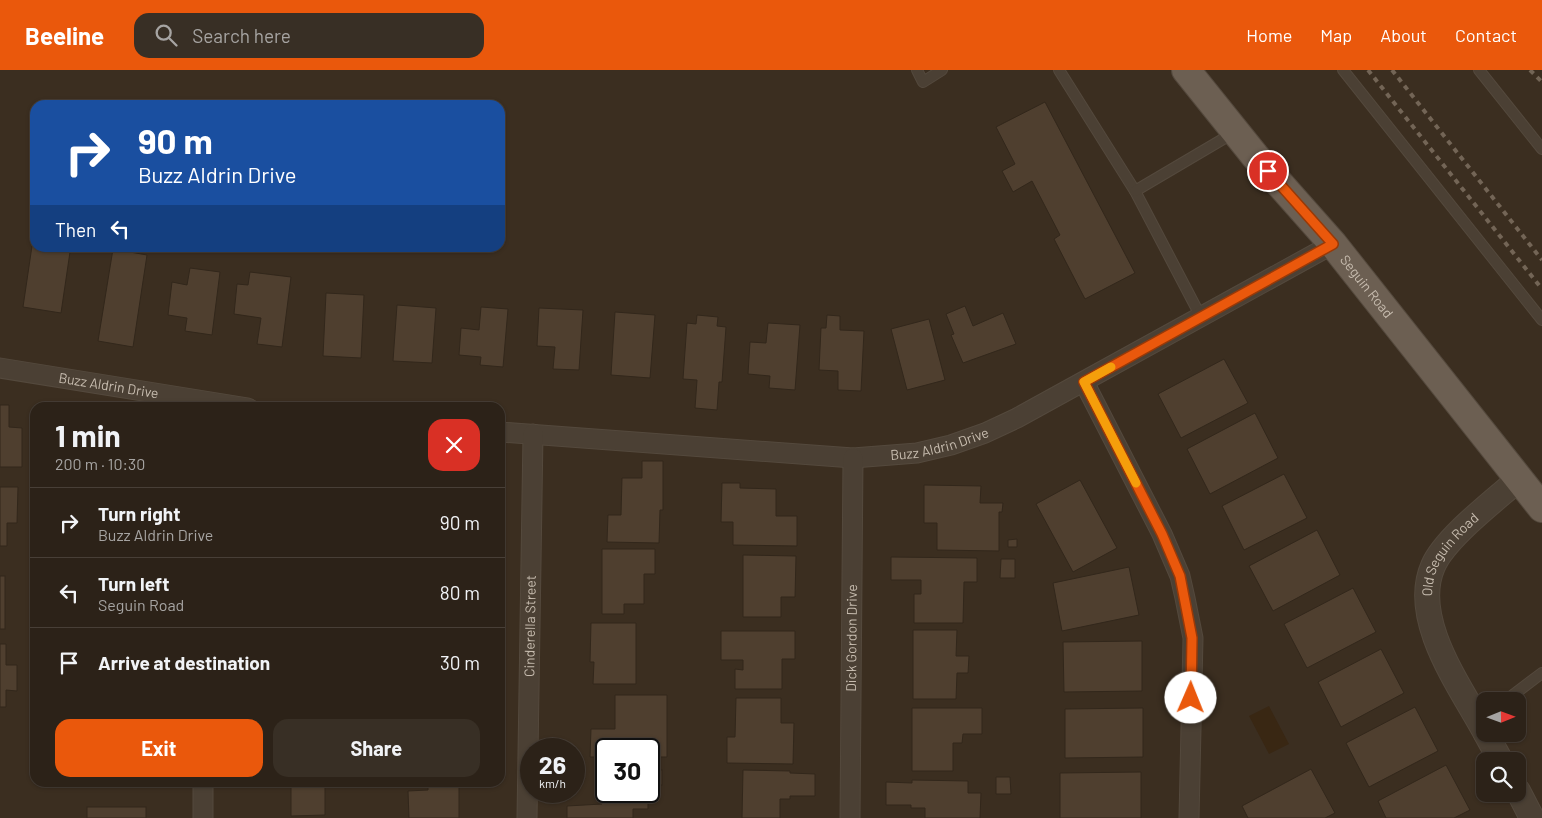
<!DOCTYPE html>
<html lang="en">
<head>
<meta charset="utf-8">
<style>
  :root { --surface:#2c2218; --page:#382f25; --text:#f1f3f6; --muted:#a6a4a2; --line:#483f37; --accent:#ea580c }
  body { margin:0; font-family:Barlow,sans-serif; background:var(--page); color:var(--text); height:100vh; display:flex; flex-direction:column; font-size:19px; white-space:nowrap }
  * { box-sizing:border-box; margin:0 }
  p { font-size:16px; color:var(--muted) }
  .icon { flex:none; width:28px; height:28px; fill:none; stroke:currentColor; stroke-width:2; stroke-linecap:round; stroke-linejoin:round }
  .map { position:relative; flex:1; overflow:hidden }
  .drawer { position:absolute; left:30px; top:332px; width:475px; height:385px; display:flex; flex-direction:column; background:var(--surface); border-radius:15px; box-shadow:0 1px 4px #0004,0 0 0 1px var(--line) }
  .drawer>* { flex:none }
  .guide { position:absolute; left:30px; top:30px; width:475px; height:152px; border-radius:15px; box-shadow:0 1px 4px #0004,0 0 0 1px var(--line); background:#1a4fa0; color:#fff; overflow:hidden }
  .needle { width:32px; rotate:89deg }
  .buttons { position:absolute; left:1476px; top:622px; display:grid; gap:10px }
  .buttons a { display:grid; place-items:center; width:50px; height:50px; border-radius:10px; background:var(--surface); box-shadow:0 1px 4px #0004,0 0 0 1px var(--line); font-size:25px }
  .speed { position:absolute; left:520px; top:668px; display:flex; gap:10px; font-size:25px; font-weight:700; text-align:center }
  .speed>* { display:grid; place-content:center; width:65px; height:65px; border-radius:50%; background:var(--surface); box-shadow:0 1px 4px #0004,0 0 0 1px var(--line); line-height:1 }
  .speed small { font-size:12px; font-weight:400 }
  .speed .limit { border:2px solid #111; border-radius:8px; background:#fff; color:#111 }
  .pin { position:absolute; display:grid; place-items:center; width:42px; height:42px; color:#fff; margin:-21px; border:2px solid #fff; border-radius:50%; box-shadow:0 1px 5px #0007 }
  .me { position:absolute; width:55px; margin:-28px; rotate:1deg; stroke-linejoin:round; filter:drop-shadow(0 0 4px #0008) }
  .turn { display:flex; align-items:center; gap:18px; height:105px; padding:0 25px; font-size:22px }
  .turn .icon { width:65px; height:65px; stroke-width:2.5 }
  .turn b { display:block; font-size:35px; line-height:42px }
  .then { display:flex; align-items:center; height:48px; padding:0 25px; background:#0003; gap:10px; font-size:19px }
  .round { display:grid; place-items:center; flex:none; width:52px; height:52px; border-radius:15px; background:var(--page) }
  .head { display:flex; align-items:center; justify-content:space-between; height:85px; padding:0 25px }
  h1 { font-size:30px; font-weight:700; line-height:38px }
  .button { display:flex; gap:10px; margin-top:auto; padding:10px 25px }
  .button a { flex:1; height:58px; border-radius:15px; background:var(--accent); color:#fff; font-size:20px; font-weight:700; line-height:58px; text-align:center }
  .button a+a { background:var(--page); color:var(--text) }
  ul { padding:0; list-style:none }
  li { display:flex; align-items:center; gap:15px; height:70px; padding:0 25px; border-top:1px solid var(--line) }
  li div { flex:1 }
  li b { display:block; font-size:19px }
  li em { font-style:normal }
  header { display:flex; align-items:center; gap:30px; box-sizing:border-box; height:70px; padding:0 25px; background:var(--accent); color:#fff }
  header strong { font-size:24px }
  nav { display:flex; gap:28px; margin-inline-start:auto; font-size:18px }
  .search { width:350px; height:45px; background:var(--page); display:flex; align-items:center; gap:12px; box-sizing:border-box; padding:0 18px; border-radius:15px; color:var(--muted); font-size:19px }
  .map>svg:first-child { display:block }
</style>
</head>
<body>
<header>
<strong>Beeline</strong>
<div class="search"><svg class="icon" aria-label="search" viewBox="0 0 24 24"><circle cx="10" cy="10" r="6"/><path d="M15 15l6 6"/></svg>Search here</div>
<nav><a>Home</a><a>Map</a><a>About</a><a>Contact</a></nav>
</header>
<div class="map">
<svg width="1542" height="748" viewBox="0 0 1542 748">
  <rect width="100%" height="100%" fill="#3b2e20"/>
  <polygon fill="#392713" points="1269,636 1289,674 1269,684 1249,646"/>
  <g fill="#4f3f2f" stroke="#32271b">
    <polygon points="1045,32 1135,203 1085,229 1054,169 1060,165 1032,111 1013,122 1002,101 1015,94 996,57"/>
    <polygon points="32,176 70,182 61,243 23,237"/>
    <polygon points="113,179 147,185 133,277 98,271"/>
    <polygon points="190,198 220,202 212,265 185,261 187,248 168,245 172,212 187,215"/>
    <polygon points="250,202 291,207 282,277 257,274 261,248 234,244 237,214 248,215"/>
    <polygon points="326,223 364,225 361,288 323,286"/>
    <polygon points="397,235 436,238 432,293 393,291"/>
    <polygon points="965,236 973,256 1003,243 1016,274 963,293 951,265 954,264 946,244"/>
    <polygon points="481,237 508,239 503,297 480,295 481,287 459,285 461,258 479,260"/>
    <polygon points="539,238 583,240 579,300 553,299 555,277 537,276"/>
    <polygon points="615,242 655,245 650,308 611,305"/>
    <polygon points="697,245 718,247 717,256 726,257 722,312 719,312 717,340 695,338 697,310 683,309 687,253 696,254"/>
    <polygon points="827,245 840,246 840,260 864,261 861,321 838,320 838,301 819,300 821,258 826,258"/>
    <polygon points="929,249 945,310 907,320 891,259"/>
    <polygon points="768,253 800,255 795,320 769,318 770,306 748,304 750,272 766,273"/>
    <polygon points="1224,289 1248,333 1181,368 1158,324"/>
    <polygon points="0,335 9,335 9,357 22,358 22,397 0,397"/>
    <polygon points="1255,343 1278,388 1210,424 1187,379"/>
    <polygon points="642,391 663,391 663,440 660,440 659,473 607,472 608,445 621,445 622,408 642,408"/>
    <polygon points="1284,404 1307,448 1244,480 1222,436"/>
    <polygon points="1080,410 1117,478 1073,502 1036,434"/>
    <polygon points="722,413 740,413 740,418 776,419 776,446 797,446 797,476 733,475 733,452 721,452"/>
    <polygon points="924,415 981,416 980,433 1003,433 1002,442 999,442 999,481 937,480 937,453 924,453"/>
    <polygon points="0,417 18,417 17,453 7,453 7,476 0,476"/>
    <polygon points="1317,460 1340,505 1273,541 1249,496"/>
    <polygon points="1017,469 1017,477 1008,477 1008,470"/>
    <polygon points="602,479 655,479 655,504 644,504 644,534 624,534 624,544 602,544"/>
    <polygon points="743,485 796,486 795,527 781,527 781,547 743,547"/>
    <polygon points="891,487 977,488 977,512 964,512 963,553 914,553 914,524 921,524 921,510 891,510"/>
    <polygon points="1001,489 1015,489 1015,508 1000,508"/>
    <polygon points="1129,497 1139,545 1062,561 1053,513"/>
    <rect x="0" y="506" width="5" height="53"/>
    <polygon points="1353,518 1376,562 1307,598 1284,554"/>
    <polygon points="591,553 636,553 636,614 593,614 594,592 590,592"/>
    <polygon points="913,560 957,560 956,586 969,586 968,603 957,603 956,629 913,629"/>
    <polygon points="721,561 795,561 795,589 782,589 782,619 735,619 735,599 743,600 743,590 721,590"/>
    <polygon points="1142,571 1142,621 1064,622 1063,572"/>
    <polygon points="0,574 6,574 6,595 17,595 17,621 6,620 6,637 0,637"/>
    <polygon points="1381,579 1404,623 1341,657 1318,612"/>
    <polygon points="615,625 667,625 667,687 649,687 649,679 606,679 606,687 590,687 591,659 615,659"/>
    <polygon points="736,628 781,628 781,653 794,653 793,694 727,693 727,667 735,667"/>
    <polygon points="1415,637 1438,681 1369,717 1346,673"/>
    <polygon points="912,638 982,638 982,664 963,664 962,673 953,673 953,701 912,701"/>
    <polygon points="1143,638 1143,687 1065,688 1065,639"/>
    <polygon points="1446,695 1470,740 1454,748 1386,748 1378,731"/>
    <polygon points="602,697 606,697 606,721 648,721 648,739 633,739 633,748 567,748 567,736 602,734"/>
    <polygon points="1311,699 1335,743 1325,748 1248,748 1242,736"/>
    <rect x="653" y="700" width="9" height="15"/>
    <polygon points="743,700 790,701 790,703 815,704 815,726 790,726 790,729 780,729 780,748 742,748"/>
    <polygon points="1141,702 1141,748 1060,748 1060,703"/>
    <polygon points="996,707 1010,707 1011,724 996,724"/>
    <polygon points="912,710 968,711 968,723 981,723 980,748 925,748 925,738 911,738 911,735 886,735 886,712 912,713"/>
    <polygon points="291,712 325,712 325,745 291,746"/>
    <polygon points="428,712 470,712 470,717 459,717 459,748 409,748 408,721 428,720"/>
    <rect x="87" y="737" width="59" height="11"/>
  </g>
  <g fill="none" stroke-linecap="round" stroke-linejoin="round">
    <defs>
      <g id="service">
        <polyline points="917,0 923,12 942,0"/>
        <polyline points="1059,0 1135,121 1201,247"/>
        <polyline points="1343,0 1542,250"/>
        <polyline points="1479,0 1542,79"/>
        <polyline points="1135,121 1235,62"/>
        <polyline points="1505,631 1542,603"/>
      </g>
      <g id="minor">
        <path id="s1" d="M 0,298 L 248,338"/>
        <polyline points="1084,312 1162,464 1180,506 1185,528 1193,568 1189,748"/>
        <path id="s2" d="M 500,362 L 853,388 L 917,383 L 951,375 L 985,363 L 1017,348 L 1333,174"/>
        <polyline points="203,748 203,712"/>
        <path id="s3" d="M 527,748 L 533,364"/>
        <path id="s4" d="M 850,748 L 853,388"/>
      </g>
      <g id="tertiary">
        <path id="s5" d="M 1485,662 C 1460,616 1410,549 1433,496 C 1445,468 1495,430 1519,409"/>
        <polyline points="1486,664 1501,691"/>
        <polyline points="1518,721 1532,748"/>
      </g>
      <g id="primary">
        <path id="s6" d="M 1186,0 L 1255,86 L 1333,174 L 1542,438"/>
      </g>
    </defs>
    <use href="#service" stroke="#54493d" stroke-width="12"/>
    <use href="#minor" stroke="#54493d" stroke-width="21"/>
    <use href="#tertiary" stroke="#54493d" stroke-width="26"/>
    <use href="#primary" stroke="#54493d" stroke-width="30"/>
    <use href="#service" stroke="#4b4034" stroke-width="10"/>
    <use href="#minor" stroke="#4b4034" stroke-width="19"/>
    <use href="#tertiary" stroke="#4b4034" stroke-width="24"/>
    <use href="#primary" stroke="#6c5f52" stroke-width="28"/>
    <g stroke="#736556" stroke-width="4" stroke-dasharray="5 5" stroke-linecap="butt">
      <polyline points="1368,0 1542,219"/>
      <polyline points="1392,0 1542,190"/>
      <polyline points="1530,0 1542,12"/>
    </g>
  </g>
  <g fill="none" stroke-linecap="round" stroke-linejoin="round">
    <defs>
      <polyline id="route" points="1191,628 1192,568 1180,506 1162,464 1084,312 1333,174 1268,101"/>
    </defs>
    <use href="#route" stroke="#983908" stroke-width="12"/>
    <use href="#route" stroke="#ea580c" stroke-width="9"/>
    <polyline stroke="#f59e0b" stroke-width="9" points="1111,297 1084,312 1136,413"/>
  </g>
  <g text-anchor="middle" stroke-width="5" stroke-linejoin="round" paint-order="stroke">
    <g font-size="14" fill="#c7bcaf" stroke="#302519">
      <text dy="5" stroke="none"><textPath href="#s6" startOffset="282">Seguin Road</textPath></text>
      <text dy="5" stroke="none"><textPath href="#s1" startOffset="110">Buzz Aldrin Drive</textPath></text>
      <text dy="5" stroke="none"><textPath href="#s2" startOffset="442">Buzz Aldrin Drive</textPath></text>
      <text dy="5" stroke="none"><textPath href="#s5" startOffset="198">Old Seguin Road</textPath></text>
      <text dy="5" stroke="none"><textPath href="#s3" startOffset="192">Cinderella Street</textPath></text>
      <text dy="5" stroke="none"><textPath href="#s4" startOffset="180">Dick Gordon Drive</textPath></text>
    </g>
  </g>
</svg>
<div class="buttons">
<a><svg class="needle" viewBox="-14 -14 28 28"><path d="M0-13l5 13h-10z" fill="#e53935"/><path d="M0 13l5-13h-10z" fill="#a6a4a2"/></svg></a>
<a><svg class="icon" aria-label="search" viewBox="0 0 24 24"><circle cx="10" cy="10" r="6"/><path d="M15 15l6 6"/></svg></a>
</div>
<div class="speed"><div>26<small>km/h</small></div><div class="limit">30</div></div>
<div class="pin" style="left:1268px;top:101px;background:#d93025"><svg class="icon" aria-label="arrive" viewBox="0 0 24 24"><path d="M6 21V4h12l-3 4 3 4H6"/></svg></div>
<svg class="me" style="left:1191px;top:628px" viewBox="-20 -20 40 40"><circle r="19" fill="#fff"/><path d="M0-13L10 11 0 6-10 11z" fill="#ea580c"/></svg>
<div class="guide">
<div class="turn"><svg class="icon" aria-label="right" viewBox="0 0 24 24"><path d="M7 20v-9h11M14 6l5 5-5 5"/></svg><div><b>90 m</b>Buzz Aldrin Drive</div></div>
<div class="then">Then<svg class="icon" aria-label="left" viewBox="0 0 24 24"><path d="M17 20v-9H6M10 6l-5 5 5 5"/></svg></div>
</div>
<section class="drawer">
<div class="head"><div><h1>1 min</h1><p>200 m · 10:30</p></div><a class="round" style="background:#d93025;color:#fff"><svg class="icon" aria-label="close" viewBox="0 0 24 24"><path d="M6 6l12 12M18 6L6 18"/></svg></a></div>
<ul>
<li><svg class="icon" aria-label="right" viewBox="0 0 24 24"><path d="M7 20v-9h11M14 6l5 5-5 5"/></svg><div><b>Turn right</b><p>Buzz Aldrin Drive</p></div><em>90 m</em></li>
<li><svg class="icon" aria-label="left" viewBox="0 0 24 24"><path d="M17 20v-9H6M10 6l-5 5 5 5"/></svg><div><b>Turn left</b><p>Seguin Road</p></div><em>80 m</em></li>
<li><svg class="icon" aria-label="arrive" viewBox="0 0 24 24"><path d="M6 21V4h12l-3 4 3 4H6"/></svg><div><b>Arrive at destination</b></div><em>30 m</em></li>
</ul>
<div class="button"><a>Exit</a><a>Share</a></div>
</section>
</div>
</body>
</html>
